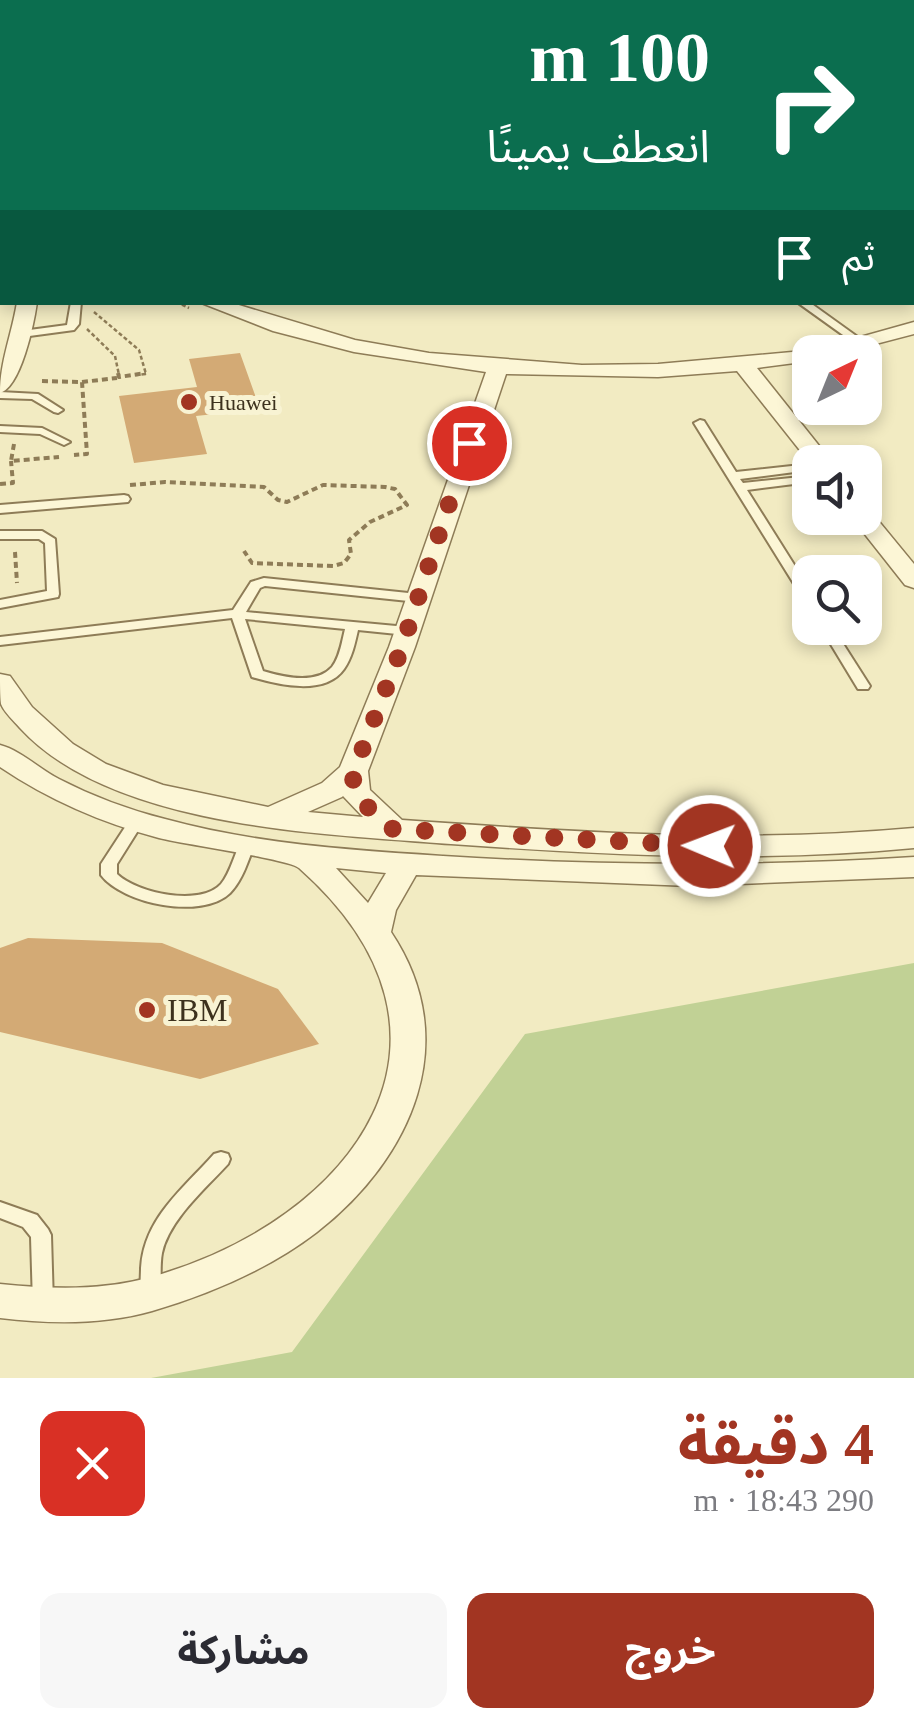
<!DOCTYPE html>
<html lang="ar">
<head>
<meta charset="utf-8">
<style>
  :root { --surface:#fff; --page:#f7f7f7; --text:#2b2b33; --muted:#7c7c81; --accent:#a23522 }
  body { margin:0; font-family:"Times New Roman","Noto Sans Arabic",serif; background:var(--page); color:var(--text); direction:rtl; height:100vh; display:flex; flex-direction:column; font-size:38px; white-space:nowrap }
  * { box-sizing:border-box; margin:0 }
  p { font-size:32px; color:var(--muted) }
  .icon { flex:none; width:55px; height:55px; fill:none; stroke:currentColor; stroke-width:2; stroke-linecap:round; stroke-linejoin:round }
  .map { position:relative; height:1378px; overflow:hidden; direction:ltr }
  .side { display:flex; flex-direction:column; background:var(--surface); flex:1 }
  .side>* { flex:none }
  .banner { position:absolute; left:0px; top:0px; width:915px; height:305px; box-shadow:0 5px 15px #0003; direction:rtl; background:#0b6e4f; color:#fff; overflow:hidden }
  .needle { width:65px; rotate:43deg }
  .buttons { position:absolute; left:792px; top:335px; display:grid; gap:20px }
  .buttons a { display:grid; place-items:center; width:90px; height:90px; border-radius:20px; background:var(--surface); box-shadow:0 5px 15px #0003; font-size:50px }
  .pin { position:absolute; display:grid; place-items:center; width:85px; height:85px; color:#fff; margin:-42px; border:5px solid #fff; border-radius:50%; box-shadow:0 2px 10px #0007 }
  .me { position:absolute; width:110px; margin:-55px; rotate:271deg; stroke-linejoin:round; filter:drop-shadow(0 0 8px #0008) }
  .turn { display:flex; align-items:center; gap:35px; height:210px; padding:0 40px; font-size:45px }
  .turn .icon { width:130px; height:130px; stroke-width:2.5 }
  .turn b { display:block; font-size:70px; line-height:85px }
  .then { display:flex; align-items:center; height:95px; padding:0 40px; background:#0003; gap:20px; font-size:38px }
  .round { display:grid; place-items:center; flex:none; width:105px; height:105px; border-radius:20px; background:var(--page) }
  .summary { display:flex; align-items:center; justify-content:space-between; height:170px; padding:0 40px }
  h1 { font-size:60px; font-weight:700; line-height:75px; color:var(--accent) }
  .button { display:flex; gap:20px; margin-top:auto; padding:20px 40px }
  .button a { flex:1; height:115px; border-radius:20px; background:var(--accent); color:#fff; font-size:40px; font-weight:700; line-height:115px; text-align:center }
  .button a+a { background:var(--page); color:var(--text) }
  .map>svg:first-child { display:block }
</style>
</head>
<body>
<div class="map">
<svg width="914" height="1378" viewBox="0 0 914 1378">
  <rect width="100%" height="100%" fill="#f2ebc2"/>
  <polygon fill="#c1d195" points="914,963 914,1378 151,1378 292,1352 525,1034"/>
  <g fill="#d3aa75">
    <polygon points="240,353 260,409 196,416 207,454 134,463 119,396 197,387 189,359"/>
    <polygon points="28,938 162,943 278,989 319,1044 200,1079 0,1032 0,948"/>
  </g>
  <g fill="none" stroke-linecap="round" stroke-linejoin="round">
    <defs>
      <g id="lane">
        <rect x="786" y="0" width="6" height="2"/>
        <polygon points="813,0 820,0 822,2 815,2"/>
        <rect x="912" y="83" width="2" height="4"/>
        <rect x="912" y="98" width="2" height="4"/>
        <polygon points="71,302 81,302 79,324 74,330 22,337 17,334 22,331 67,325"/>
        <polygon points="797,302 809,302 866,343 865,345 857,345"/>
        <polygon points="0,392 38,394 63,410 58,413 54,412 32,399 0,398"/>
        <polygon points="700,420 704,421 736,472 810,464 810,470 740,479 743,483 810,476 810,482 747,490 810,590 810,604 804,600 694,423"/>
        <polygon points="0,426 42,428 70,442 64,445 40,434 0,432"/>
        <polygon points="124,495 128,496 130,499 128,502 0,513 0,505"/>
        <polygon points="0,531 42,531 55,539 59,594 58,597 0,608 0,600 47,591 45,543 39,539 0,539"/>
        <path d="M 264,578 L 418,594 L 424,598 L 418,602 L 265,586 L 260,588 L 246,612 L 407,627 L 414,631 L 407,635 L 358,630 C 355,643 352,658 344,669 C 325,696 279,685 252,677 L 232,618 L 0,645 L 0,637 L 233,610 L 251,582 ZM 245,619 L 345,629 C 342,641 340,657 332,667 C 316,685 283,677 263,671 Z"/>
        <polygon points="821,628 833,628 870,686 868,689 858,689"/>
        <path d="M 136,816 L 144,821 L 117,864 L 117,874 C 137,893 200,907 221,884 C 231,872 234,854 242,840 L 252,840 L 255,844 C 248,860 243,880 230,893 C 202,920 123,904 101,875 L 101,864 L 131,818 Z"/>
        <path d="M 221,1152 L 228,1154 L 230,1159 L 228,1164 C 205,1189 169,1220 162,1253 C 159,1269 163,1285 157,1300 L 150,1303 L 143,1300 C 139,1290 141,1279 141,1268 C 144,1218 183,1189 214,1154 Z"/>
        <polygon points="0,1202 37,1215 48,1229 51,1235 53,1304 50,1310 43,1313 36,1310 33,1304 31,1237 23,1227 0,1218"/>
      </g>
      <g id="street">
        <polygon points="227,0 245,0 247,2 229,2"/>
        <polygon points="855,0 871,0 873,2 857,2"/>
        <rect x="912" y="17" width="2" height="9"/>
        <rect x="0" y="33" width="2" height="9"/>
        <rect x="912" y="55" width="2" height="8"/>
        <rect x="0" y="115" width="2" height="10"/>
        <rect x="912" y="157" width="2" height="10"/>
        <rect x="0" y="215" width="2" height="15"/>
        <path d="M 17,302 L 37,302 C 34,324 21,387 0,393 C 0,361 12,334 17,302 Z"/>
        <path d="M 199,302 L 229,302 L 355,340 L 429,353 L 582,365 L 658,364 L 814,350 L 914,322 L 914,334 L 845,352 L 810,352 L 810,361 L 757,368 L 832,462 L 810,463 L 737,371 L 658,377 L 506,374 L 415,647 L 368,771 L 370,790 L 402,820 C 573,832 743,844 914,828 L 914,848 C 759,863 606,855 451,844 C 323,834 112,828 20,728 C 14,721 4,712 1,704 C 0,696 0,682 0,674 L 10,676 L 32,707 L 73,744 L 106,764 L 163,785 L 268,807 L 322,783 L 340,767 L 389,647 L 486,372 L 354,352 L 273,331 ZM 343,796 L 363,817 L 308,812 L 342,797 Z"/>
        <polygon points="865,511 872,513 914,564 914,588 905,585 852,518 865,518"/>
        <path d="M 0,745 C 22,751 39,769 59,779 C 92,796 129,810 165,819 C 256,844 350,850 443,856 C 600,866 757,867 914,857 L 914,877 L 690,886 L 416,875 L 396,910 L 391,932 C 464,1041 412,1158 317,1232 C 269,1269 209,1294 152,1311 C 103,1325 50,1324 0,1318 L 0,1284 C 50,1289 102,1291 151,1277 C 354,1220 490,1037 299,868 C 289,859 182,844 159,838 C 102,823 49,800 0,767 ZM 336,868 L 386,873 L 368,903 Z"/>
      </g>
    </defs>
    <use href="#lane" stroke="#8e7c57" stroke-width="4"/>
    <use href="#street" stroke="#8e7c57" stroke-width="3"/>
    <g stroke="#8e7c57" stroke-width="2.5" stroke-dasharray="4 2.5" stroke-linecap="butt">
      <polyline points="176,302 189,308"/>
      <polyline points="94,312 139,350 146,374 136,375"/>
      <polyline points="87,329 115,356 119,375"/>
    </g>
    <g stroke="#8e7c57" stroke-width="4" stroke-dasharray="6 4" stroke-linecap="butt">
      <polyline points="118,373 119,377 146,373"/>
      <polyline points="42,381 82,382 87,454 74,455"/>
      <polyline points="82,382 117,378"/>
      <polyline points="14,444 11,461 59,457"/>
      <polyline points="0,484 13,483 11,461"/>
      <polyline points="130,485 165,482 264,487 278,500 287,502 323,485 385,487 395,489 407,505 370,522 349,540 351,554 344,563 333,566 252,563 244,551"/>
      <polyline points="15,552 17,583"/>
    </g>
    <use href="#lane" fill="#fcf6d6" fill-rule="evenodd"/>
    <use href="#street" fill="#fcf6d6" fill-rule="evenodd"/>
  </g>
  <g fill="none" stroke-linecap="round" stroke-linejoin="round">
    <polyline stroke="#a23522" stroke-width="18" stroke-dasharray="0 32.4" points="469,443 402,647 354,771 353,782 363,803 393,829 710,846"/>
  </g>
  <g fill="#a23522" stroke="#f8f3d3" stroke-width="4">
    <circle cx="189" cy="402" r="10"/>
    <circle cx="147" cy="1010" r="10"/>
  </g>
  <g text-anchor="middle" stroke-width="10" stroke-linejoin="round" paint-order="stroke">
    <g font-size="22" fill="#3c311d" stroke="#f8f3d3" text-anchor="start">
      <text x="209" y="410">Huawei</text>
    </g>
    <g font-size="32" fill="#3c311d" stroke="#f8f3d3" text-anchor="start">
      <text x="167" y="1021">IBM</text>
    </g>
  </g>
</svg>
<div class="buttons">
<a><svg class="needle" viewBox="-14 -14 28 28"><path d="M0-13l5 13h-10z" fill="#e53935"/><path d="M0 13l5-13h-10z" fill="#7c7c81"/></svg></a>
<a><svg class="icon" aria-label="sound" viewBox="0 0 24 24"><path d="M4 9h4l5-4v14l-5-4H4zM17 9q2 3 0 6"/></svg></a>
<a><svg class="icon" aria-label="search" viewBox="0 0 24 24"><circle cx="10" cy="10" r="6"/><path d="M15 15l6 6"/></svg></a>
</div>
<div class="pin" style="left:469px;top:443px;background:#d93025"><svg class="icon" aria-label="arrive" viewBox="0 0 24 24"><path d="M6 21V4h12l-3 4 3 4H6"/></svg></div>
<svg class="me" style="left:710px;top:846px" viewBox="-20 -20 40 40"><circle r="17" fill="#a23522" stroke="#fff" stroke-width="3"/><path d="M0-11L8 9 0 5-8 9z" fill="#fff"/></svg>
<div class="banner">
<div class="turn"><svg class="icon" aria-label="right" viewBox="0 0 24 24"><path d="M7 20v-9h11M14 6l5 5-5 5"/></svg><div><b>100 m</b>انعطف يمينًا</div></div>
<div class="then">ثم<svg class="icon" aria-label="arrive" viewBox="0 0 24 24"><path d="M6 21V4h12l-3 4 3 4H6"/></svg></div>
</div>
</div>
<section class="side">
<div class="summary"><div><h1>4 دقيقة</h1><p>290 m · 18:43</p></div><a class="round" style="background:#d93025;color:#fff"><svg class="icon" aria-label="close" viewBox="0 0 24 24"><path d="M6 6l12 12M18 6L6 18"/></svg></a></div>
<div class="button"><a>خروج</a><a>مشاركة</a></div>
</section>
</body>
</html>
